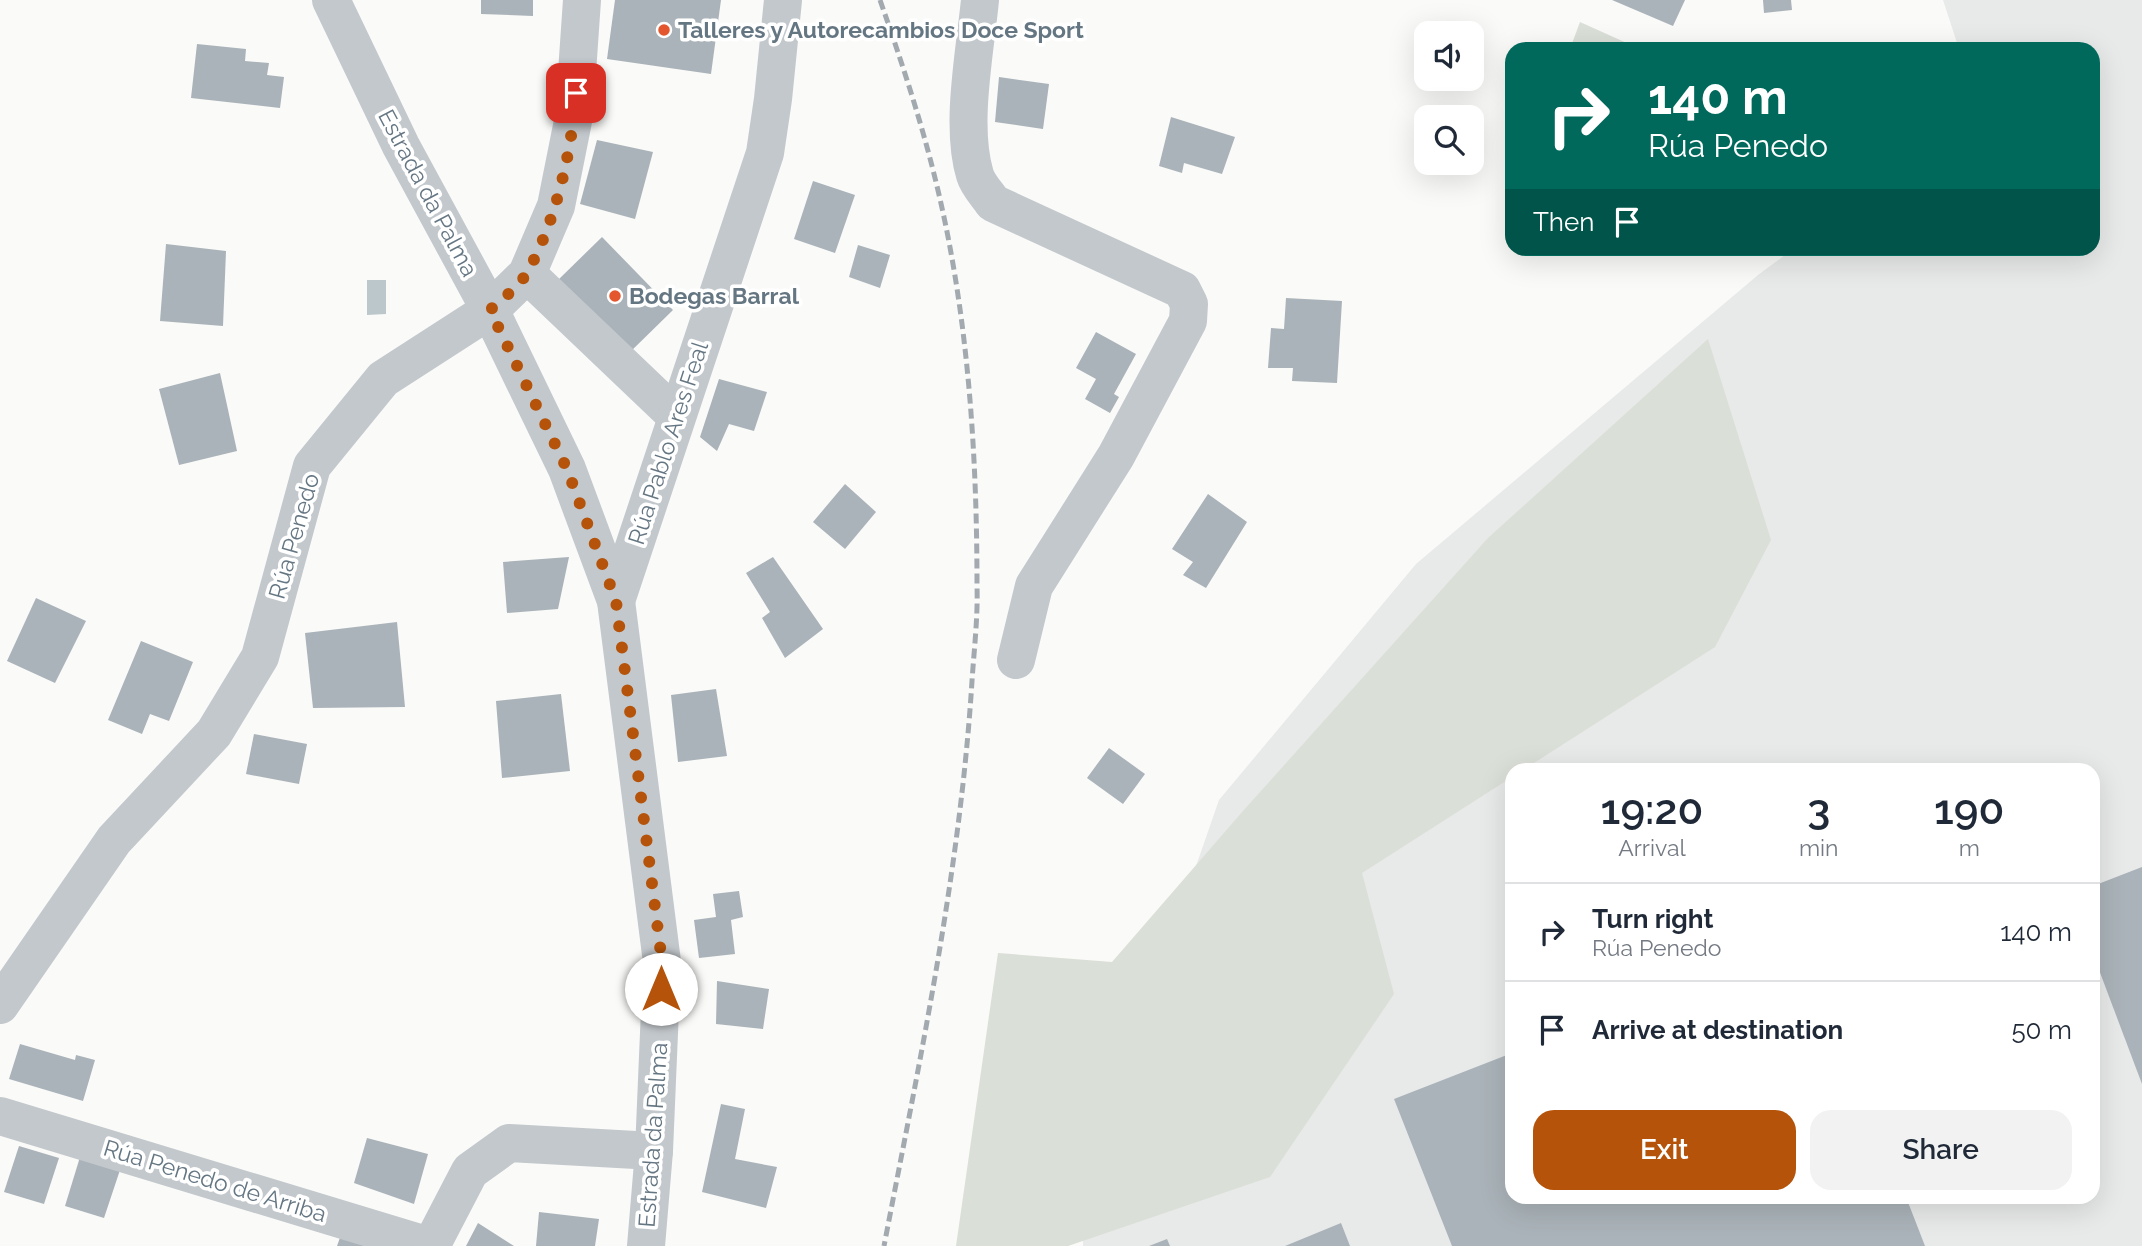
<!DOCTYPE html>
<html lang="en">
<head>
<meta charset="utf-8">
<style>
  :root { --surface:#fff; --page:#f2f2f3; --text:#1f2937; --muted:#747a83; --line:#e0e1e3; --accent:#b45309 }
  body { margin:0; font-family:Raleway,sans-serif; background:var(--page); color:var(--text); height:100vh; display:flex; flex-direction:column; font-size:26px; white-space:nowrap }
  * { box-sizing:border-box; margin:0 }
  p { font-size:23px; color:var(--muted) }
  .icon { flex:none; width:38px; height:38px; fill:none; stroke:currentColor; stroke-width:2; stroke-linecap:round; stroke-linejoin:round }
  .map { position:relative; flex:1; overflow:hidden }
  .side { position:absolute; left:1505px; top:763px; width:595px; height:441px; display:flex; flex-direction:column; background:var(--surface); border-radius:21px; box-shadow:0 7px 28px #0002 }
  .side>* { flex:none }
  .hud { position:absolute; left:1505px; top:42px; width:595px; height:214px; border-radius:21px; box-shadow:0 7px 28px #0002; background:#00695c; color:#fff; overflow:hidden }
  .buttons { position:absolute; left:1414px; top:21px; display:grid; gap:14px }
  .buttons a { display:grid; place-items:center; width:70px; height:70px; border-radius:14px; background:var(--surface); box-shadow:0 7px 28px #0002; font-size:35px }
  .pin { position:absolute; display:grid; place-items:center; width:60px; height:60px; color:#fff; margin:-30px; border-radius:14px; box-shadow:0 4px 10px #0006 }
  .me { position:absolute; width:77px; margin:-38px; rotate:0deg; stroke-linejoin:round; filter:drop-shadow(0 0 5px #0008) }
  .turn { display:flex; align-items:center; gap:24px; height:147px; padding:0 28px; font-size:32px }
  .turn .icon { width:91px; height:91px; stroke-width:2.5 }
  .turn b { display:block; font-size:49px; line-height:60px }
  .then { display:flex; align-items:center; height:66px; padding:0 28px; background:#0003; gap:14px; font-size:26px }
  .eta { display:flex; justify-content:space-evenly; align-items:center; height:119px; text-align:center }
  .eta b { font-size:42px; font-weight:600; line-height:49px }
  .primary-button { display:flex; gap:14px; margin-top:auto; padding:14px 28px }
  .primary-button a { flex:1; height:80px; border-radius:21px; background:var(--accent); color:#fff; font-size:28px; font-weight:600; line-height:80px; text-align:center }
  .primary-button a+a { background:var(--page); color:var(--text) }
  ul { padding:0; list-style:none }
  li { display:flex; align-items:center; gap:21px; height:98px; padding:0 28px; border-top:2px solid var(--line) }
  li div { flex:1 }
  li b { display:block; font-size:26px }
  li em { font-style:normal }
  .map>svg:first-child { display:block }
</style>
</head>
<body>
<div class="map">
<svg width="2142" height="1246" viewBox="0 0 2142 1246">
  <rect width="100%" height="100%" fill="#fafaf8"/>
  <path fill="#e8e9e9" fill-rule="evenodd" d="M 1943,0 L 2142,0 L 2142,1246 L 1083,1246 L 1083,1240 L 1173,932 L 1219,800 L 1416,564 L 1758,275 L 1793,249 L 2093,248 L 2093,49 L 1959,49 ZM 1512,770 L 2093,770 L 2093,1197 L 1512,1197 Z"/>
  <g fill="#dadfd7">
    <polygon points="1580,22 1640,49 1570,49"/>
    <polygon points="1708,339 1771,540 1715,647 1523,770 1512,770 1512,777 1362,873 1394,994 1270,1177 1068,1246 956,1246 998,953 1112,962 1243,811 1488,538"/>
  </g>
  <polygon fill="#bbc7cb" points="367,280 386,280 386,314 367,315"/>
  <g fill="#aab3b9">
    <polygon points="481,0 533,0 533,16 481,14"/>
    <polygon points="615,0 721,0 711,74 607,59"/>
    <polygon points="1612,0 1685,0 1673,26"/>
    <polygon points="1763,0 1791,0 1792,10 1764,13"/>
    <polygon points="197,44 246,49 245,61 269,63 267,75 284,77 280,108 191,98"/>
    <polygon points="999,77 1049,84 1043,129 995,122"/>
    <polygon points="1171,117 1235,137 1222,174 1184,163 1182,173 1159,166"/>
    <polygon points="597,140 653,152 635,219 580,204"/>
    <polygon points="813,181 855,195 835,253 794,239"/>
    <polygon points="602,237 673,310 627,355 556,282"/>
    <polygon points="166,244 226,251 223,326 160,321"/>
    <polygon points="858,245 890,255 880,288 849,277"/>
    <polygon points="1286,298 1342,301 1337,383 1292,381 1293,368 1268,368 1271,328 1284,329"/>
    <polygon points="1096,332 1136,354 1114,394 1119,397 1110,413 1085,399 1096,379 1076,368"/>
    <polygon points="220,373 237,451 179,465 159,389"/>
    <polygon points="719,379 767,392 754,431 729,424 717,451 700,437"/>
    <polygon points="845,484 876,512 845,549 813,522"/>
    <polygon points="1208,494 1247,522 1206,588 1183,575 1193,562 1172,549"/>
    <polygon points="569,557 558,609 507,613 503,562"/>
    <polygon points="773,557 823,629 785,658 762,618 770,612 746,573"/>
    <polygon points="36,598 86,621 55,683 7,661"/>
    <polygon points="397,622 405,707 313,708 305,633"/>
    <polygon points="141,641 193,662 169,721 150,714 142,734 108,720"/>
    <polygon points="716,689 727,756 678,762 671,695"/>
    <polygon points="561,694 570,771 502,778 496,701"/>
    <polygon points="254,734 307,744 299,784 246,774"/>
    <polygon points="1109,748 1145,774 1123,804 1087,778"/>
    <polygon points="2142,867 2142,1084 2093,954 2093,886"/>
    <polygon points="739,891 743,917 731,920 735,954 699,958 694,920 716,917 713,894"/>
    <polygon points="717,981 769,989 763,1029 716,1024"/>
    <polygon points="20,1044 75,1060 76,1055 95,1060 83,1101 9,1079"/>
    <polygon points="1512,1053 1512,1197 1906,1197 1925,1246 1452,1246 1394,1099"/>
    <polygon points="721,1104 745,1109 735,1159 777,1167 766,1208 702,1192"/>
    <polygon points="367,1138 428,1154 414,1204 354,1183"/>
    <polygon points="19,1146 59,1158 44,1204 4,1192"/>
    <polygon points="80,1157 120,1170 104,1218 65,1206"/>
    <polygon points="539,1212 599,1219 595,1246 536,1246"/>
    <polygon points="478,1223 514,1246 466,1246"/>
    <polygon points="1341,1223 1350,1246 1285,1246"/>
    <polygon points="342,1232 387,1246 337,1246"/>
    <polygon points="1167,1239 1170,1246 1149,1246"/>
  </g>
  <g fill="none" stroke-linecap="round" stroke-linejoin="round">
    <g stroke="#c3c8cc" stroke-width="38">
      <polyline points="331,0 401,146 490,310 567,469 616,601 662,962 654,1151 646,1246"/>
      <path d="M 980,0 C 975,52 960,126 975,175 C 978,185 987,194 993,203 L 1182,290 L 1189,304 L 1188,321 L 1116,456 L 1034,586 L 1016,660"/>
      <polyline points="527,274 676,416"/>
      <polyline points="616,601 765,153 773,99 783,0"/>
      <polyline points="0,1005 114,840 214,733 260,657 312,466 383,379 490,310 527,274 556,206 574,116 582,0"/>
      <polyline points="0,1116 429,1246"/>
      <polyline points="431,1246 470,1171 509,1143 654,1151"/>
    </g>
    <path stroke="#a2aab0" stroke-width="5" stroke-dasharray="10 5" stroke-linecap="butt" d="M 880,0 C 901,60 921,120 936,182 C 968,313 977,452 977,586 C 978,618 974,650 972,681 C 960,872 920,1059 884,1246"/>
  </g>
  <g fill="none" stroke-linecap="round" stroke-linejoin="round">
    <path stroke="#b45309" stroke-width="12" stroke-dasharray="0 21.6" d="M 576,93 C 572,150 556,221 528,271 C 520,286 502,299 490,310 L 567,469 L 616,601 L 662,962 L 661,989"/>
  </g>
  <g fill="#e4572e" stroke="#fff" stroke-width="2.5">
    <circle cx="664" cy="30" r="7"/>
    <circle cx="615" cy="296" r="7"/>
  </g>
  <g text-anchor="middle" stroke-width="7" stroke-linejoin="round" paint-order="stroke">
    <g font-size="23" font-weight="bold" fill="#657683" stroke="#fff" text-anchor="start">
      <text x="678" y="38">Talleres y Autorecambios Doce Sport</text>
      <text x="629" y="304">Bodegas Barral</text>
    </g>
    <g font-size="23" fill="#657683" stroke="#fff">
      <text transform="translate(428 193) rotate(62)" y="8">Estrada da Palma</text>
      <text transform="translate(668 443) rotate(-72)" y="8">Rúa Pablo Ares Feal</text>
      <text transform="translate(294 536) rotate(-74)" y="8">Rúa Penedo</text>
      <text transform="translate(653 1135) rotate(-86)" y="8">Estrada da Palma</text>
      <text transform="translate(215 1181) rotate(17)" y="8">Rúa Penedo de Arriba</text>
    </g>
  </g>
</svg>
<div class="buttons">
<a><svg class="icon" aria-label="sound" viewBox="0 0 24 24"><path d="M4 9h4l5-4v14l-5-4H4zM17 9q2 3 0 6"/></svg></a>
<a><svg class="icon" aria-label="search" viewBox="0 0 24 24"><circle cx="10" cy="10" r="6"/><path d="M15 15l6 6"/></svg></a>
</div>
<div class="pin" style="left:576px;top:93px;background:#d93025"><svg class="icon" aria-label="arrive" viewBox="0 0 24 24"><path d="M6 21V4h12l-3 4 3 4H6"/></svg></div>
<svg class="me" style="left:661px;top:989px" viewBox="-20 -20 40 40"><circle r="19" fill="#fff"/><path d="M0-13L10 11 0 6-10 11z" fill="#b45309"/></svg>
<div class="hud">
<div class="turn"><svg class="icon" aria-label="right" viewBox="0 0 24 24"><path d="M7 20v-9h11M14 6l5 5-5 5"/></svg><div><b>140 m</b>Rúa Penedo</div></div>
<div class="then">Then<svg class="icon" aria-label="arrive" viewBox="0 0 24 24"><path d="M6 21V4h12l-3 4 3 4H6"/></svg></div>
</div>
<section class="side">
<div class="eta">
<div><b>19:20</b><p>Arrival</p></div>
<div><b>3</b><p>min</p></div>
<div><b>190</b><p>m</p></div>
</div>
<ul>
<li><svg class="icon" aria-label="right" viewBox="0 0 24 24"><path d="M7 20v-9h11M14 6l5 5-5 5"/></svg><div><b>Turn right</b><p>Rúa Penedo</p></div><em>140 m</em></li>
<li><svg class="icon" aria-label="arrive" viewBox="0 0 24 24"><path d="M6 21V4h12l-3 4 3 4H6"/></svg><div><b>Arrive at destination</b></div><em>50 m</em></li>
</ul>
<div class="primary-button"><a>Exit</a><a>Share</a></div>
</section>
</div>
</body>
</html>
